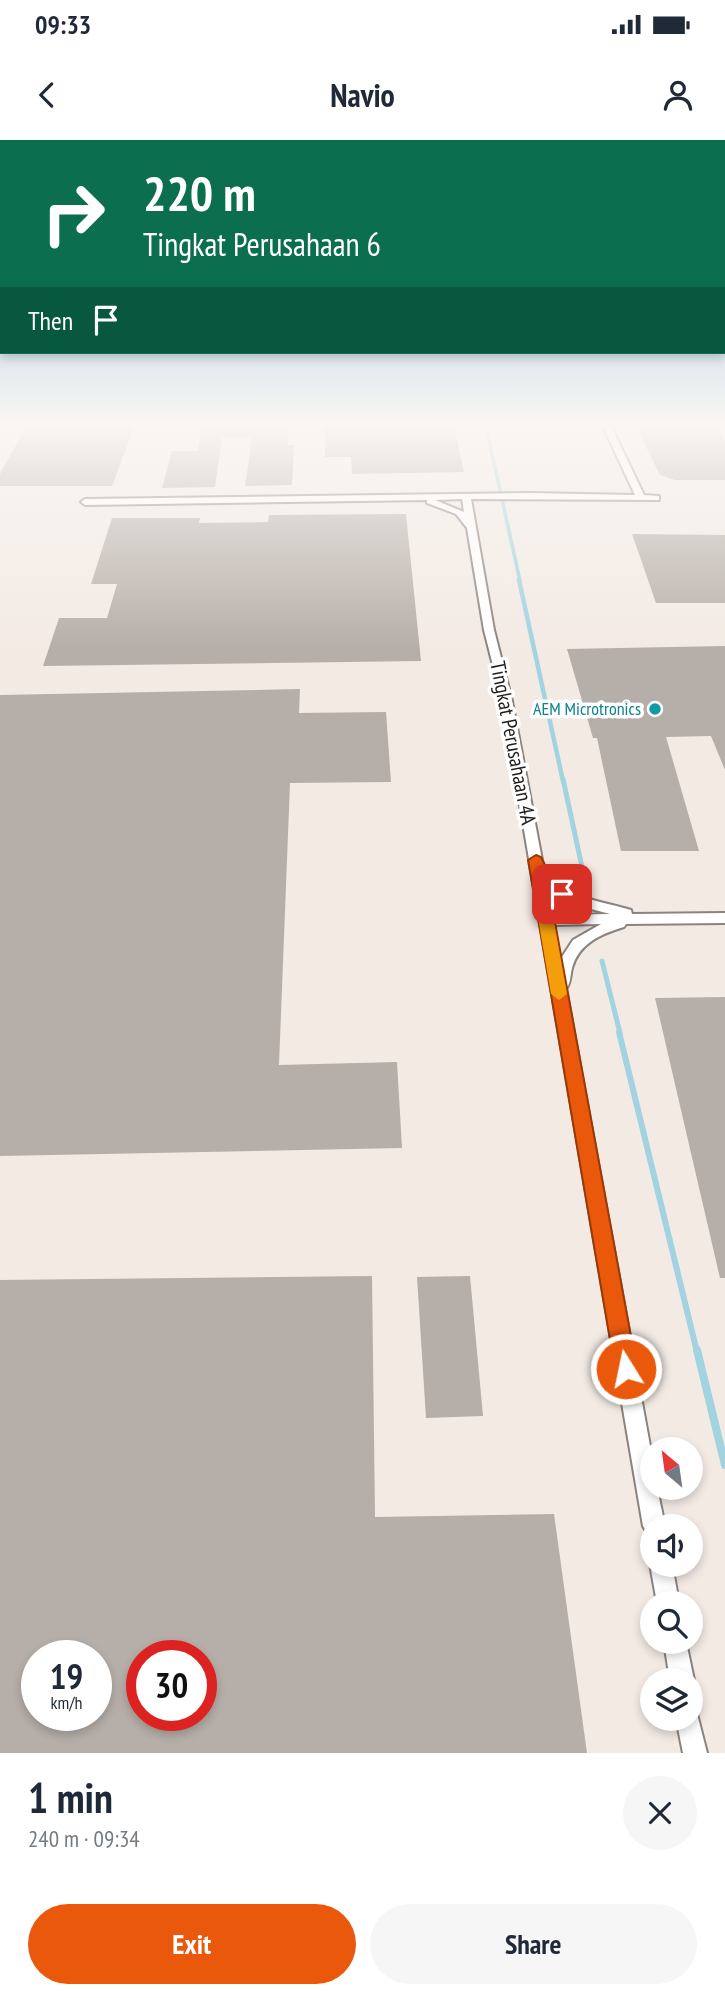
<!DOCTYPE html>
<html lang="en">
<head>
<meta charset="utf-8">
<style>
  :root { --surface:#fff; --page:#f6f6f7; --text:#1f2937; --muted:#747a83; --accent:#ea580c }
  body { margin:0; font-family:"PT Sans Narrow",sans-serif; background:var(--page); color:var(--text); height:100vh; display:flex; flex-direction:column; font-size:26px; white-space:nowrap }
  * { box-sizing:border-box; margin:0 }
  p { font-size:23px; color:var(--muted) }
  .icon { flex:none; width:38px; height:38px; fill:none; stroke:currentColor; stroke-width:2; stroke-linecap:round; stroke-linejoin:round }
  .map { position:relative; height:1613px; overflow:hidden }
  .sheet { display:flex; flex-direction:column; background:var(--surface); flex:1 }
  .sheet>* { flex:none }
  .hud { position:absolute; left:0px; top:0px; width:726px; height:214px; box-shadow:0 4px 10px #0003; background:#0b6e4f; color:#fff; overflow:hidden }
  .needle { width:46px; rotate:331deg }
  .fabs { position:absolute; left:640px; top:1297px; display:grid; gap:14px }
  .fabs a { display:grid; place-items:center; width:63px; height:63px; border-radius:50%; background:var(--surface); box-shadow:0 4px 10px #0003; font-size:35px }
  .speed { position:absolute; left:21px; top:1500px; display:flex; gap:14px; font-size:35px; font-weight:700; text-align:center }
  .speed>* { display:grid; place-content:center; width:91px; height:91px; border-radius:50%; background:var(--surface); box-shadow:0 4px 10px #0003; line-height:1 }
  .speed small { font-size:18px; font-weight:400 }
  .speed .limit { border:10px solid #d22; background:#fff; color:#111 }
  .pin { position:absolute; display:grid; place-items:center; width:60px; height:60px; color:#fff; margin:-30px; border-radius:14px; box-shadow:0 4px 10px #0006 }
  .me { position:absolute; width:77px; margin:-38px; rotate:350deg; stroke-linejoin:round; filter:drop-shadow(0 0 5px #0008) }
  .turn { display:flex; align-items:center; gap:24px; height:147px; padding:0 28px; font-size:32px }
  .turn .icon { width:91px; height:91px; stroke-width:2.5 }
  .turn b { display:block; font-size:49px; line-height:60px }
  .then { display:flex; align-items:center; height:66px; padding:0 28px; background:#0003; gap:14px; font-size:26px }
  .round { display:grid; place-items:center; flex:none; width:74px; height:74px; border-radius:37px; background:var(--page) }
  .summary { display:flex; align-items:center; justify-content:space-between; height:119px; padding:0 28px }
  h1 { font-size:42px; font-weight:600; line-height:52px }
  .button { display:flex; gap:14px; margin-top:auto; padding:14px 28px }
  .button a { flex:1; height:80px; border-radius:42px; background:var(--accent); color:#fff; font-size:28px; font-weight:600; line-height:80px; text-align:center }
  .button a+a { background:var(--page); color:var(--text) }
  .status { display:flex; justify-content:space-between; align-items:center; height:49px; padding:0 35px; background:var(--surface); direction:ltr }
  .status svg { height:19px; fill:currentColor }
  header { display:flex; justify-content:space-between; align-items:center; height:91px; padding:0 28px; background:var(--surface); font-size:32px; font-weight:600 }
  .map>svg:first-child { display:block }
</style>
</head>
<body>
<div class="status"><b>09:33</b><svg viewBox="0 0 49 12"><path d="M0 12V9h3v3zM5 12V6h3v6zM10 12V3h3v9zM15 12V0h3v12zM26 1h20v11H26zM47 4h2v5h-2z"/></svg></div>
<header><svg class="icon" aria-label="back" viewBox="0 0 24 24"><path d="M15 5l-7 7 7 7"/></svg>Navio<svg class="icon" aria-label="person" viewBox="0 0 24 24"><circle cx="12" cy="8" r="4"/><path d="M4 21q1-7 8-7t8 7"/></svg></header>
<div class="map">
<svg width="725" height="1613" viewBox="0 0 725 1613">
  <rect width="100%" height="100%" fill="#f3eae4"/>
  <g fill="none" stroke-linecap="round" stroke-linejoin="round">
    <polyline stroke="#a1d3e1" stroke-width="3.5" points="485,282 520,441"/>
    <polyline stroke="#a1d3e1" stroke-width="4.5" points="519,440 563,641"/>
    <g stroke="#a1d3e1" stroke-width="5">
      <polyline points="563,639 585,741"/>
      <polyline points="602,821 620,893"/>
    </g>
    <polyline stroke="#a1d3e1" stroke-width="6" points="619,892 697,1212"/>
    <polyline stroke="#a1d3e1" stroke-width="8" points="697,1210 725,1325"/>
  </g>
  <g fill="#b6aea8" fill-rule="evenodd">
    <polygon points="202,282 289,282 288,305 294,305 292,345 245,346 252,297 222,297 215,347 162,348 172,311 198,311"/>
    <polygon points="325,282 453,282 464,332 352,334 351,317 325,317"/>
    <polygon points="640,282 713,282 725,301 725,340 675,340 660,335 638,291 644,291"/>
    <polygon points="26,287 134,287 112,346 0,346 0,334"/>
    <polygon points="406,374 421,521 43,526 59,478 107,478 117,444 91,444 112,378 200,378 199,383 268,382 269,375"/>
    <polygon points="632,394 725,395 725,463 656,463"/>
    <polygon points="725,506 725,630 711,596 666,597 699,711 621,711 597,598 593,598 567,509"/>
    <polygon points="300,549 299,573 386,572 391,642 290,643 279,925 397,922 402,1008 0,1016 0,555"/>
    <polygon points="725,857 725,1138 720,1138 655,858"/>
    <path d="M 372,1136 L 375,1377 L 554,1374 L 587,1613 L 0,1613 L 0,1140 ZM 37,1516 L 96,1516 L 96,1575 L 37,1575 ZM 142,1516 L 201,1516 L 201,1575 L 142,1575 Z"/>
    <polygon points="470,1136 483,1276 426,1278 417,1137"/>
  </g>
  <g fill="none" stroke-linecap="round" stroke-linejoin="round">
    <defs>
      <g id="street">
        <path d="M 601,282 L 609,282 L 644,355 L 659,356 L 659,360 L 471,359 L 494,490 L 512,561 L 543,725 C 574,762 587,757 631,770 L 632,774 L 725,773 L 725,783 L 626,784 L 624,787 C 601,794 579,803 572,828 C 570,836 571,843 566,849 L 653,1322 L 653,1348 L 657,1348 L 665,1386 L 653,1386 L 653,1396 L 647,1393 L 643,1386 L 502,561 L 484,490 L 467,388 L 456,374 L 427,363 L 427,360 L 85,365 L 81,362 L 85,359 L 530,353 L 635,355 ZM 462,359 L 464,372 L 435,360 ZM 547,748 L 572,764 L 610,774 L 552,775 ZM 601,784 L 573,800 L 560,820 L 554,785 Z"/>
        <polygon points="653,1418 653,1424 672,1424 679,1463 657,1463 650,1424"/>
        <polygon points="664,1502 686,1502 694,1540 691,1546 691,1540 670,1540"/>
        <polygon points="691,1568 696,1570 707,1613 683,1613 676,1578 691,1578"/>
      </g>
    </defs>
    <use href="#street" stroke="#8b837e" stroke-width="4"/>
    <use href="#street" fill="#fff" fill-rule="evenodd"/>
  </g>
  <linearGradient id="sky" x2="0" y2="1"><stop stop-color="#8bc0e5"/><stop offset="0.56" stop-color="#faf6f3"/><stop offset="1" stop-color="#faf6f3" stop-opacity="0"/></linearGradient>
  <rect width="725" height="508" fill="url(#sky)"/>
  <polygon fill="#ea580c" stroke="#983908" stroke-width="2" points="536,715 541,717 550,735 570,754 562,759 549,750 637,1229 634,1237 626,1240 618,1237 615,1229 528,720"/>
  <polygon fill="#f59e0b" points="540,738 547,743 567,854 559,860 551,854 532,743"/>
  <circle fill="#0f9aa8" stroke="#fff" stroke-width="2.5" cx="655" cy="569" r="7"/>
  <g text-anchor="middle" stroke-width="7" stroke-linejoin="round" paint-order="stroke">
    <g font-size="18" fill="#0d838f" stroke="#fff" text-anchor="end">
      <text x="641" y="575">AEM Microtronics</text>
    </g>
    <g font-size="21" fill="#201d1b" stroke="#fff">
      <text transform="translate(513 603) rotate(79)" y="7">Tingkat Perusahaan 4A</text>
    </g>
  </g>
</svg>
<div class="fabs">
<a><svg class="needle" viewBox="-14 -14 28 28"><path d="M0-13l5 13h-10z" fill="#e53935"/><path d="M0 13l5-13h-10z" fill="#747a83"/></svg></a>
<a><svg class="icon" aria-label="sound" viewBox="0 0 24 24"><path d="M4 9h4l5-4v14l-5-4H4zM17 9q2 3 0 6"/></svg></a>
<a><svg class="icon" aria-label="search" viewBox="0 0 24 24"><circle cx="10" cy="10" r="6"/><path d="M15 15l6 6"/></svg></a>
<a><svg class="icon" aria-label="layers" viewBox="0 0 24 24"><path d="M12 4l9 5-9 5-9-5zM3 14l9 5 9-5"/></svg></a>
</div>
<div class="speed"><div>19<small>km/h</small></div><div class="limit">30</div></div>
<div class="pin" style="left:562px;top:754px;background:#d93025"><svg class="icon" aria-label="arrive" viewBox="0 0 24 24"><path d="M6 21V4h12l-3 4 3 4H6"/></svg></div>
<svg class="me" style="left:626px;top:1229px" viewBox="-20 -20 40 40"><circle r="17" fill="#ea580c" stroke="#fff" stroke-width="3"/><path d="M0-11L8 9 0 5-8 9z" fill="#fff"/></svg>
<div class="hud">
<div class="turn"><svg class="icon" aria-label="right" viewBox="0 0 24 24"><path d="M7 20v-9h11M14 6l5 5-5 5"/></svg><div><b>220 m</b>Tingkat Perusahaan 6</div></div>
<div class="then">Then<svg class="icon" aria-label="arrive" viewBox="0 0 24 24"><path d="M6 21V4h12l-3 4 3 4H6"/></svg></div>
</div>
</div>
<section class="sheet">
<div class="summary"><div><h1>1 min</h1><p>240 m · 09:34</p></div><a class="round"><svg class="icon" aria-label="close" viewBox="0 0 24 24"><path d="M6 6l12 12M18 6L6 18"/></svg></a></div>
<div class="button"><a>Exit</a><a>Share</a></div>
</section>
</body>
</html>
